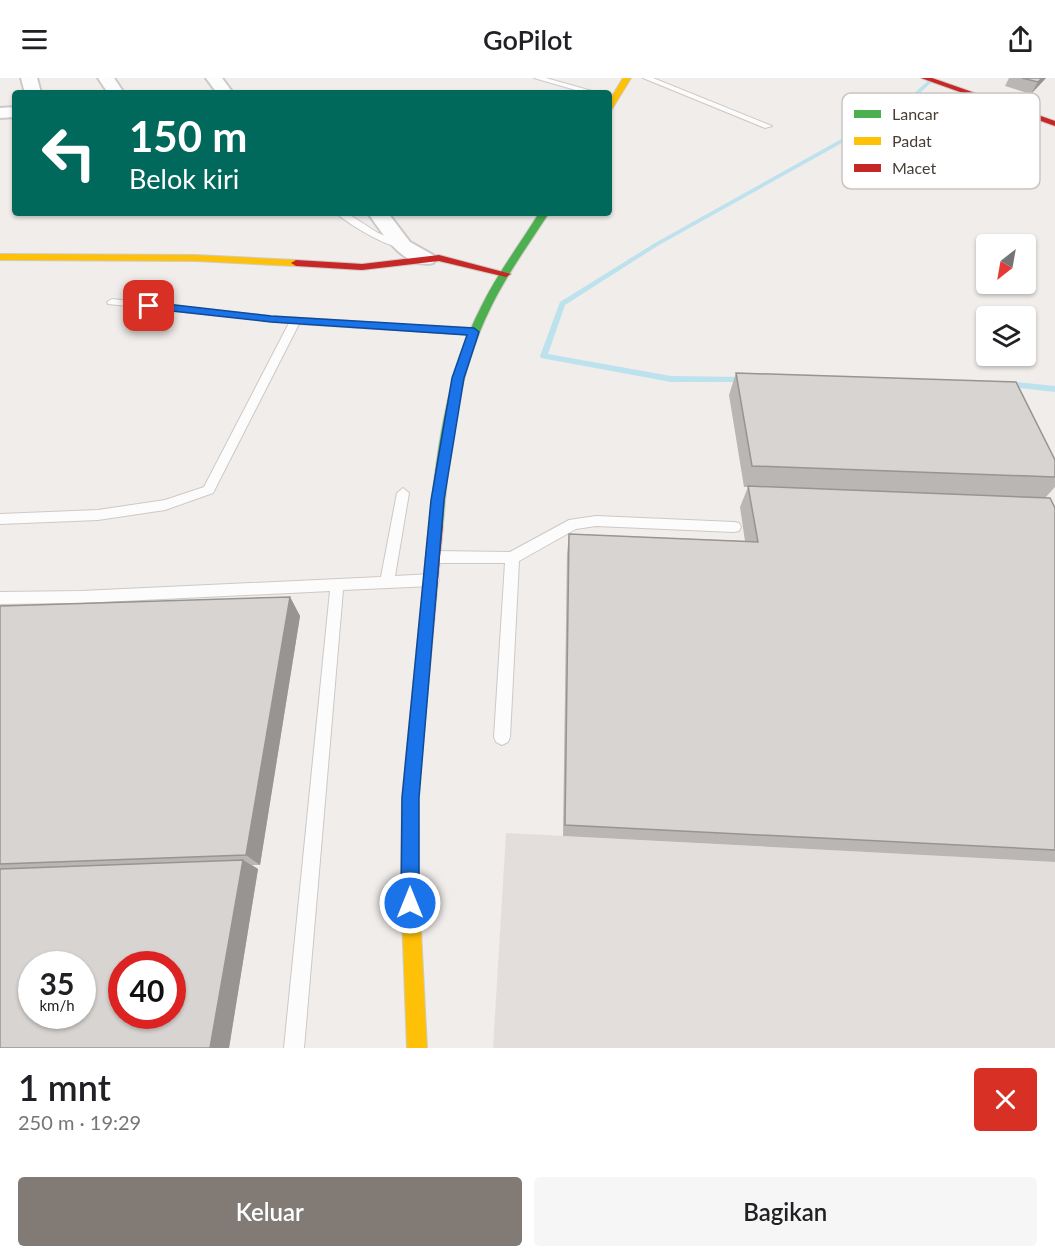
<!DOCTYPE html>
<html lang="id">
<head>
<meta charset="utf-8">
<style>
  :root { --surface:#fff; --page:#f6f6f6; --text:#202124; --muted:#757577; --accent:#827b75 }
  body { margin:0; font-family:Lato,sans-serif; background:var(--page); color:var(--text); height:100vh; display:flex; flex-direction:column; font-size:22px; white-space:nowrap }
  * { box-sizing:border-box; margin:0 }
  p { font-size:20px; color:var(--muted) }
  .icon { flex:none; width:33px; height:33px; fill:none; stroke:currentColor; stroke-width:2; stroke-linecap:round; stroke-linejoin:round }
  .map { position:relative; height:970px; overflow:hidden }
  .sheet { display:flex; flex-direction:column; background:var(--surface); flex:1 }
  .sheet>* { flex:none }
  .banner { position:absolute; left:12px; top:12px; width:600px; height:126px; border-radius:6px; box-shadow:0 2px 4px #0004; background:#00695c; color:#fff; overflow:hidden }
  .needle { width:39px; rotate:211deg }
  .buttons { position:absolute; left:976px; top:156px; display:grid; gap:12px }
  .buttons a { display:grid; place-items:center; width:60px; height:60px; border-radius:6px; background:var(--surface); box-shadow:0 2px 4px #0004; font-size:30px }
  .speed { position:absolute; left:18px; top:873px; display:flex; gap:12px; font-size:30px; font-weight:700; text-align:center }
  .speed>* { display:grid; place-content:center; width:78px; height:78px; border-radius:50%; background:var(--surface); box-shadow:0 2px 4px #0004; line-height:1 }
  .speed small { font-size:15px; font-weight:400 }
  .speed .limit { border:9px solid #d22; background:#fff; color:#111 }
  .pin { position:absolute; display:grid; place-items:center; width:51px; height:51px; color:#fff; margin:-26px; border-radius:12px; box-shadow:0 3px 9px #0006 }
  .me { position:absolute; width:66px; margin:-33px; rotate:0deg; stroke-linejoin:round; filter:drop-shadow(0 0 4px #0008) }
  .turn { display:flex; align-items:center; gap:21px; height:126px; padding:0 18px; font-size:27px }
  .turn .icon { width:78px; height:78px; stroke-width:2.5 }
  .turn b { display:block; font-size:42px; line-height:51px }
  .round { display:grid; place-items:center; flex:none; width:63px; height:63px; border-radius:6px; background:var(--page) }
  .headline { display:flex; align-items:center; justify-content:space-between; height:102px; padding:0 18px }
  h1 { font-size:36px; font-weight:600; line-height:45px }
  .action { display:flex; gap:12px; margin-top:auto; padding:12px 18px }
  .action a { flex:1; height:69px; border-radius:6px; background:var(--accent); color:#fff; font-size:24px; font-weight:600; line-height:69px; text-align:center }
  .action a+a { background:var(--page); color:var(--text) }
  header { display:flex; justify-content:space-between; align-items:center; height:78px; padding:0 18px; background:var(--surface); font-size:27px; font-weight:600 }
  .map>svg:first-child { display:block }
</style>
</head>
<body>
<header><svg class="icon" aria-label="menu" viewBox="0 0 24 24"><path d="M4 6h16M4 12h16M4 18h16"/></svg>GoPilot<svg class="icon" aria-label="share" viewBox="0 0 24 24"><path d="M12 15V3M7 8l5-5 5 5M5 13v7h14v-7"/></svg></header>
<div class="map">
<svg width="1055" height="970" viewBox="0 0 1055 970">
  <rect width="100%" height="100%" fill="#f0edea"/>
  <polygon fill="#e3dedb" points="506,755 1055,784 1055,970 493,970"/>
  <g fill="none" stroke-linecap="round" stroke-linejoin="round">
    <g fill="#bce2ed" fill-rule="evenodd">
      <polygon points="931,0 936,0 903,31 659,167 565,227 548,276 671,298 744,299 748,302 747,304 671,304 541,280 540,278 560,224 655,165 899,29"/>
      <polygon points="1007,303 1055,308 1055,314 1004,308 1003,306"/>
    </g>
    <defs>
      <g id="lane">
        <polygon points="534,0 546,0 599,15 586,15"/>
        <polygon points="643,0 653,0 772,48 765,50"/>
        <path d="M 336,135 L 347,135 L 378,155 L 408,168 C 396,176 347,145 336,135 Z"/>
        <polygon points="112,221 271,238 474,251 479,254 474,257 299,246 213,415 165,432 98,442 0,446 0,436 98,432 165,422 204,409 289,245 108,226 107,224"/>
        <polygon points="403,410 409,415 395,498 432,496 437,498 439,502 437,506 432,508 343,512 304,970 284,970 330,513 81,525 0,526 0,514 81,513 381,499 397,415"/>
        <polygon points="596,438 734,444 739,445 741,449 739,453 734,454 596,448 576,451 519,483 510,659 508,664 502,667 496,664 494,659 505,485 434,485 429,483 427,479 429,475 434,473 510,474 569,442"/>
      </g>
      <g id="street">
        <polygon points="21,0 37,0 41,15 25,15"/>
        <polygon points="98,0 114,0 124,15 108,15"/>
        <polygon points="206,0 222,0 233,15 217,15"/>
        <polygon points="15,29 15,39 0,40 0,30"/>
        <path d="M 368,135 L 388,135 L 410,164 L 433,177 L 436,181 L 433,185 C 404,192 382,155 368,135 Z"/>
      </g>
      <path id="fast" d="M 539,135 L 549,135 C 529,166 507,196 491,229 C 457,297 449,372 443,447 L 441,451 L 431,451 L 429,447 C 437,372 446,297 481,229 C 497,196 520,166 539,135 Z"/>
      <g id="slow">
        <polygon points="623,0 631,0 612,31 609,31 609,23"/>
        <polygon points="0,176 196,177 296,182 301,185 296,188 196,183 0,182"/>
        <polygon points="410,711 416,713 418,719 419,814 427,970 407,970 401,814 402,719 404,713"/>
      </g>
      <g id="jam">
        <polygon points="921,0 932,0 1055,43 1055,48"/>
        <polygon points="439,177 511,196 506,199 439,183 362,192 296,188 291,185 296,182 362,186"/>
        <polygon points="436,442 443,447 418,719 416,725 410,727 404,725 402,719 429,447"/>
      </g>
    </defs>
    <use href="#lane" stroke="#ccc9c6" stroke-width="2"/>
    <use href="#street" stroke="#ccc9c6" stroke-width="4"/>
    <use href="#fast" stroke="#d1cac2" stroke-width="2"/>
    <use href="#slow" stroke="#d1cac2" stroke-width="2"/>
    <use href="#jam" stroke="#d1cac2" stroke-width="2"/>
    <use href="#lane" fill="#fdfcfc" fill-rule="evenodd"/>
    <use href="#street" fill="#fdfcfc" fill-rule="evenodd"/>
    <use href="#fast" fill="#4caf50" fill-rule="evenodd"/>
    <use href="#slow" fill="#ffc107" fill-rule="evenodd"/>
    <use href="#jam" fill="#c62828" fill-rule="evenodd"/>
  </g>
  <g fill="#bab6b4">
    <polygon points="1009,0 1046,0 1031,16 1005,8"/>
    <polygon points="736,295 1055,382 1055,409 1045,420 1055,430 1055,784 563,758 567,476 569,456 745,463 740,429 748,409 744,409 729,317"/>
    <polygon points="290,519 300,538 260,787 252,787 258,791 229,970 0,970 0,528"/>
  </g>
  <g fill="#979492">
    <polygon points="1042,0 1046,0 1031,16 1038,4"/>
    <polygon points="290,519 300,538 260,787 246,777"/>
    <polygon points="243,782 258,791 229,970 210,970"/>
  </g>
  <g fill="#d8d4d1" stroke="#979492" stroke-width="1.5" fill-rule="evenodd">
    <polygon points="1022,0 1042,0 1038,4"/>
    <polygon points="736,295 1016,304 1055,382 1055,399 752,388"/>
    <polygon points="748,408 1050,420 1055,430 1055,772 565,747 569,456 758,464"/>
    <polygon points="290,519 246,777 0,786 0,528"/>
    <path d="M 243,782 L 210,970 L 0,970 L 0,791 ZM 32,886 L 82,886 L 82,938 L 32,938 ZM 122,886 L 172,886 L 172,938 L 122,938 Z"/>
  </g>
  <polygon fill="#1a73e8" stroke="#114b97" stroke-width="1.5" points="149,224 271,238 474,250 479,254 464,300 444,422 419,720 419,825 416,831 410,834 403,831 401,825 402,720 431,422 452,300 467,257 271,244 145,230 143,228"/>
  <rect x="842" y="15" width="198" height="96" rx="9" fill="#fff" stroke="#c8c5c3" stroke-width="1.5"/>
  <rect x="854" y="32" width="27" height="8" fill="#4caf50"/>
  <rect x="854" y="59" width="27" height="8" fill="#ffc107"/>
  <rect x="854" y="86" width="27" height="8" fill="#c62828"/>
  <g font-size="16" fill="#463d36">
    <text x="892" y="42">Lancar</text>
    <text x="892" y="69">Padat</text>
    <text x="892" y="96">Macet</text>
  </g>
</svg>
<div class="buttons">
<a><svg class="needle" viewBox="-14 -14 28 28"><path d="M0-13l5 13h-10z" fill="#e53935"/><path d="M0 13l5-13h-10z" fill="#757577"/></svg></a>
<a><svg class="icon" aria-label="layers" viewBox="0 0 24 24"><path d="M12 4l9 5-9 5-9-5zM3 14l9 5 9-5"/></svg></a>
</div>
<div class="speed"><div>35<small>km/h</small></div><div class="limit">40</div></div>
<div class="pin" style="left:149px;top:228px;background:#d93025"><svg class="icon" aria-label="arrive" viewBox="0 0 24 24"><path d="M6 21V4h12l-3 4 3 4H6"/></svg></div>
<svg class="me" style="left:410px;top:825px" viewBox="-20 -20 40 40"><circle r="17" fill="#1a73e8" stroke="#fff" stroke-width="3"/><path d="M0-11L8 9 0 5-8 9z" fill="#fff"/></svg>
<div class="banner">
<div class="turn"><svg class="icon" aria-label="left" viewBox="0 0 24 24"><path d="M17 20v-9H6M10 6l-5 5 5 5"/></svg><div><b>150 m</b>Belok kiri</div></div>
</div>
</div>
<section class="sheet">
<div class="headline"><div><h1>1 mnt</h1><p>250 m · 19:29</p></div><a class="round" style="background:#d93025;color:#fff"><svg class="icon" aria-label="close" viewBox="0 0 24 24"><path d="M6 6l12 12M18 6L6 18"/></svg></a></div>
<div class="action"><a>Keluar</a><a>Bagikan</a></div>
</section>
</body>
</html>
